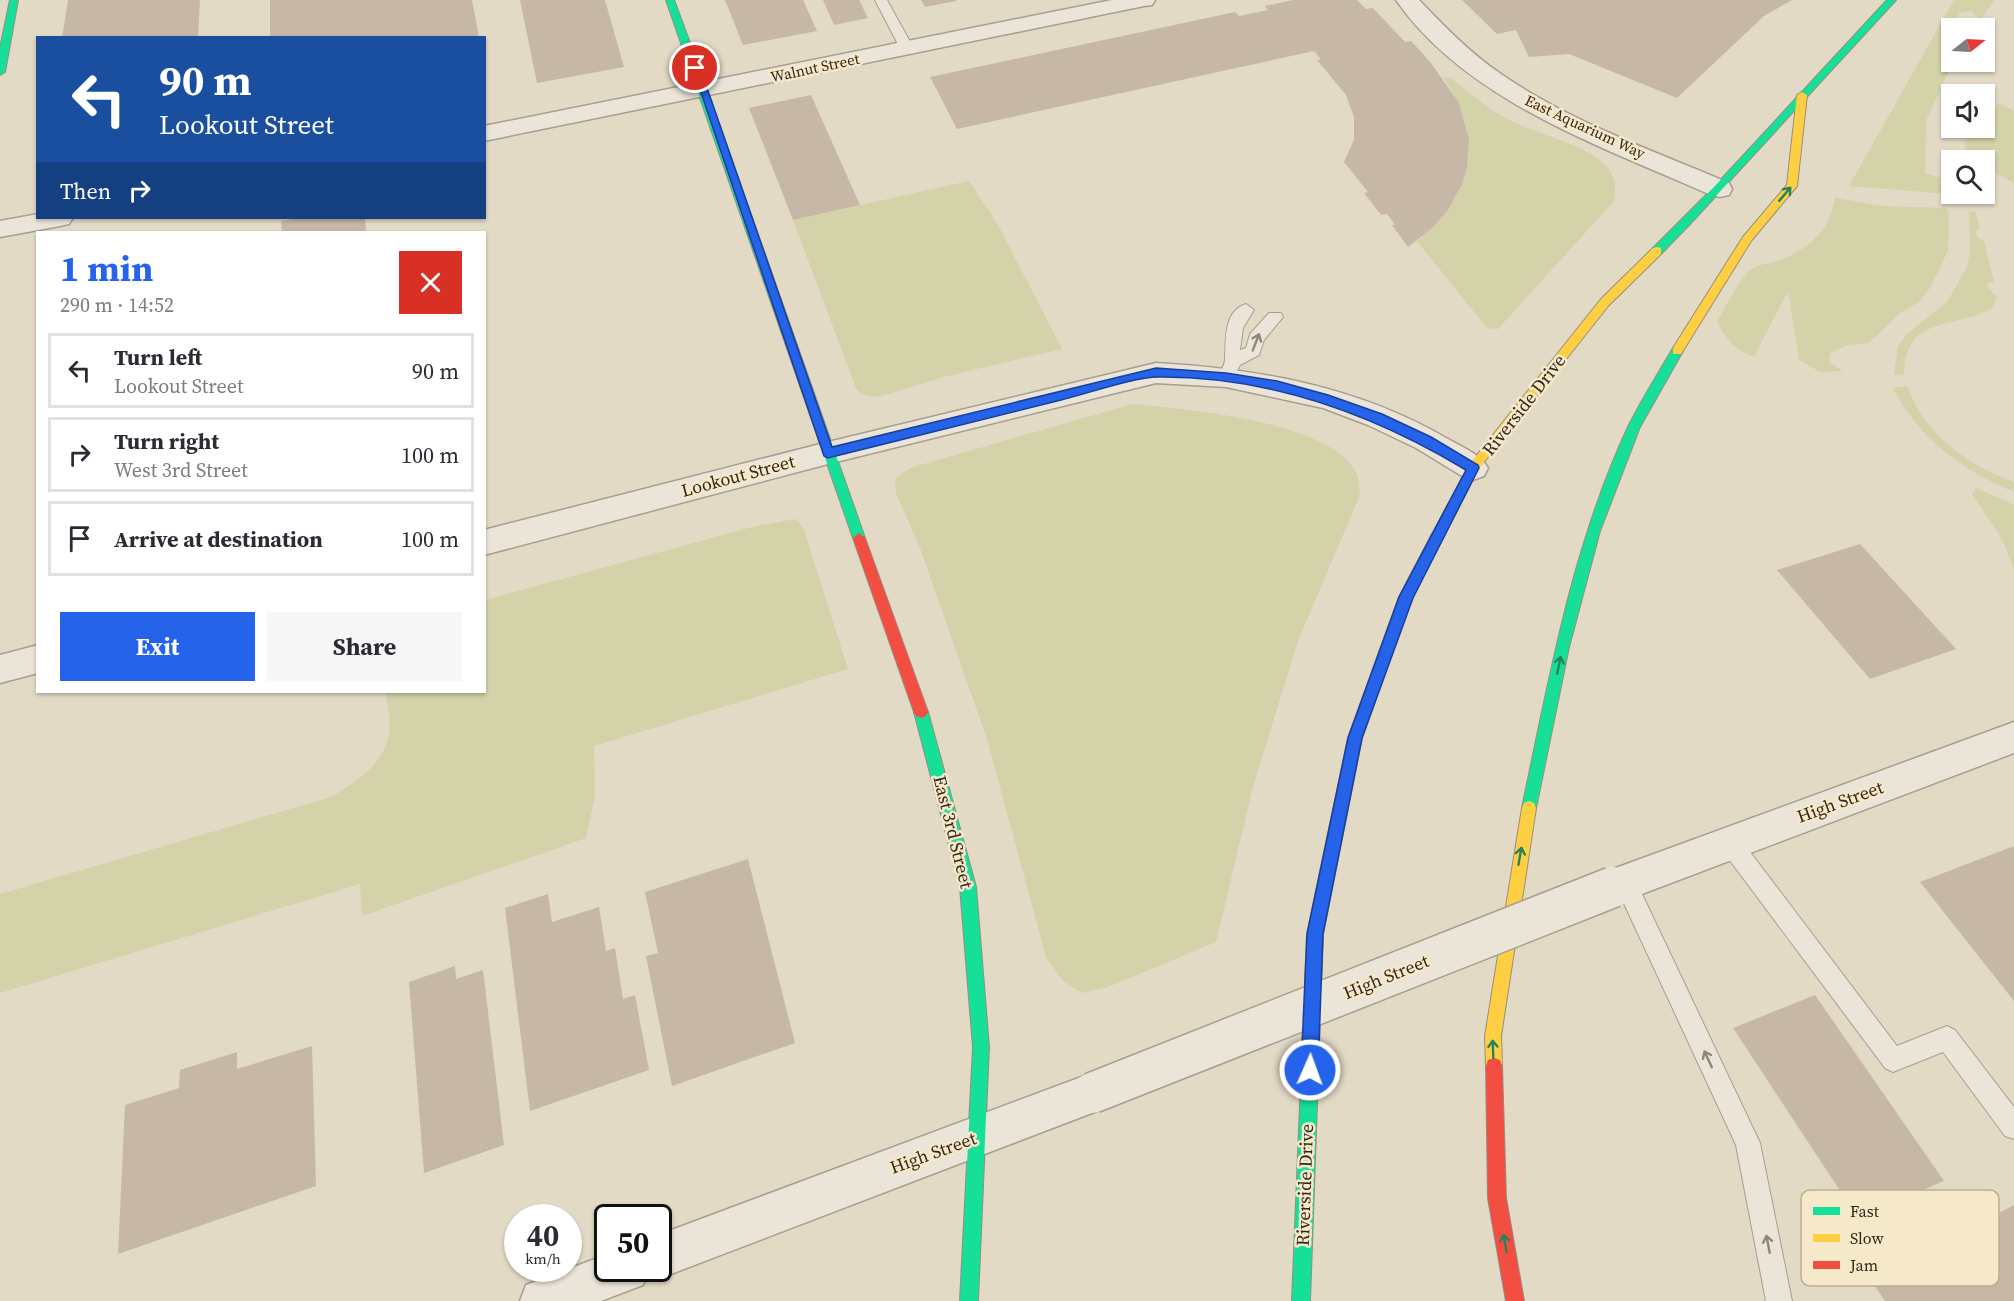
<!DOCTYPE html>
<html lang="en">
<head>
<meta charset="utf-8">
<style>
  :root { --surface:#fff; --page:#f7f7f7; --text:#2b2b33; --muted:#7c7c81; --line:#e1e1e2; --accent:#2563eb }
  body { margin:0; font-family:"Source Serif 4",serif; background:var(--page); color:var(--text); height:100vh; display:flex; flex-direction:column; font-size:22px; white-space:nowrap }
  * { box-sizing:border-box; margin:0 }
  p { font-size:20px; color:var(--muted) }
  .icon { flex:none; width:33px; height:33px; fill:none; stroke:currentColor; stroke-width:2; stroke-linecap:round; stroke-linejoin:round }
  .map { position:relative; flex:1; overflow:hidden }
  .drawer { position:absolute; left:36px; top:231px; width:450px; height:462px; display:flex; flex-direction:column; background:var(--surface); border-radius:0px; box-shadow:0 2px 4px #0004 }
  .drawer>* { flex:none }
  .hud { position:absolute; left:36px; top:36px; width:450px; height:183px; border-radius:0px; box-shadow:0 2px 4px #0004; background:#1a4fa0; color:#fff; overflow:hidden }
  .needle { width:39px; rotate:72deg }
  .controls { position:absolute; left:1941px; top:18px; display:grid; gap:12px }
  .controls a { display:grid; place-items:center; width:54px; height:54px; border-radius:0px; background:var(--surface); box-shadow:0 2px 4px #0004; font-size:30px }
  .speed { position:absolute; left:504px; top:1204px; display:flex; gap:12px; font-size:30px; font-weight:700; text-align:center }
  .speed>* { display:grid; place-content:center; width:78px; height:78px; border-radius:50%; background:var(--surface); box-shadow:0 2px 4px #0004; line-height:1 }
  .speed small { font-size:15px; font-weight:400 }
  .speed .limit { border:3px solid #111; border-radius:9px; background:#fff; color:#111 }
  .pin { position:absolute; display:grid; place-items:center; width:51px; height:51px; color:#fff; margin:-26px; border:3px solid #fff; border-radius:50%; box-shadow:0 2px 6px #0007 }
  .me { position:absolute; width:66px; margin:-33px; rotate:2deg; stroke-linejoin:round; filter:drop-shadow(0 0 4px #0008) }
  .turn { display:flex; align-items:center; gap:21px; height:126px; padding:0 24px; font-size:27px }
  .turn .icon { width:78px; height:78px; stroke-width:2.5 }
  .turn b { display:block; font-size:42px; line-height:51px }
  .then { display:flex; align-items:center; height:57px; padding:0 24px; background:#0003; gap:12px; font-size:22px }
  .round { display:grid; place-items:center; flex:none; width:63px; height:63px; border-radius:0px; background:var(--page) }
  .summary { display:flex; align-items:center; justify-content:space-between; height:102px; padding:0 24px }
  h1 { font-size:36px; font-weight:700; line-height:45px; color:var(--accent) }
  .button { display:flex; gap:12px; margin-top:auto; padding:12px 24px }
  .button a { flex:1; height:69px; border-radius:0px; background:var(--accent); color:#fff; font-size:24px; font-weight:700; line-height:69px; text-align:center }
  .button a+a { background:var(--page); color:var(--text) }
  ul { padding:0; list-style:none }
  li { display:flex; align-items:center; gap:18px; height:75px; margin:0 12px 9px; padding:0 12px; border:3px solid var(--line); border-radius:0px }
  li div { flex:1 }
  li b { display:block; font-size:22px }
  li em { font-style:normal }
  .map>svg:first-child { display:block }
</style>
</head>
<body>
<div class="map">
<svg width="2014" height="1301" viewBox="0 0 2014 1301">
  <rect width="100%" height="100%" fill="#e3dac6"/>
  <g fill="#d3d2a8">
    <polygon points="1954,0 1994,0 1981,20 1971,11 1960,13 1945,36 1951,38 1953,62 1926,121 1925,173 1946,179 1947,194 1849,186"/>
    <path d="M 1443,77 L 1451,78 C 1469,93 1487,108 1507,119 C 1531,132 1582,144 1600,160 C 1614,171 1617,184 1614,201 L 1498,329 L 1487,328 L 1417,241 C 1473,193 1486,140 1443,77 Z"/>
    <polygon points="1999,103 2014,111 2014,183 1985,168 1984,160 1966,160 1965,142 1972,128 1984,128 1985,114"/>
    <polygon points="969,181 997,223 1062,349 943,377 889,394 875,397 862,394 856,388 793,220"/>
    <path d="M 1835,198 L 1882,206 L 1945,208 L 1949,213 L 1948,251 L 1930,288 L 1919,302 L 1900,313 L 1869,343 L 1848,345 L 1830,353 L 1829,362 L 1843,371 L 1820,372 L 1799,360 L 1788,291 L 1754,357 C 1736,350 1726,340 1717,322 C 1724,310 1741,275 1753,268 C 1760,264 1771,263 1780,260 C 1809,249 1830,230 1835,198 Z"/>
    <path d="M 1975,211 L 1980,228 L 1976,230 L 1977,237 L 1984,241 L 1994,282 L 1988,283 L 1987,287 L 1997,297 L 1992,308 C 1954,330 1905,314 1904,375 L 1894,374 L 1898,346 L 1906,335 L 1947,302 L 1967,267 L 1970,251 L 1969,212 Z"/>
    <path d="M 1907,386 C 1925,435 1966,464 2014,482 L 2014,492 C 1962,470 1919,439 1893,388 Z"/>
    <path d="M 1133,404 C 1186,409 1329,421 1356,472 C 1359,478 1359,488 1360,495 L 1298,641 L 1253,787 L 1216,942 L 1108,987 L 1082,993 L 1063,981 L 1046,957 L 987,739 L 920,548 L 896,493 L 895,479 L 910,468 Z"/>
    <polygon points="1976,488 2014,505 2014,569 2003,541 1972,494"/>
    <path d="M 795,519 L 803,527 L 848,669 L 594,746 L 595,796 L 586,838 L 362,916 L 360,884 L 0,993 L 0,894 L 331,797 C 355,783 384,764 389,734 C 391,721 387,704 386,692 L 484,692 L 485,600 L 752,527 Z"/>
  </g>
  <g fill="#c6b7a7">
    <polygon points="68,0 200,0 198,38 62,38"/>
    <polygon points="270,0 472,0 479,38 270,38"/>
    <polygon points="520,0 605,0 624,67 537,83"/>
    <polygon points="725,0 803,0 817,31 743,45"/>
    <polygon points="823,0 859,0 868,18 834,25"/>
    <polygon points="921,0 956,0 956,1 925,7"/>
    <polygon points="1293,0 1357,0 1366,9 1373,8 1405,42 1411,41 1431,63 1459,103 1469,139 1467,168 1462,184 1448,210 1432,228 1408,247 1392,225 1395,225 1387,214 1381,215 1364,193 1368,192 1344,162 1354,140 1354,117 1346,95 1317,60 1321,59 1314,51 957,129 930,77 1235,12 1239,16 1268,10 1265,6"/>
    <polygon points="1462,0 1792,0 1764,16 1677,98 1569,54 1529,57 1516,30 1497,34"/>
    <polygon points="811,95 860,205 793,220 749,108"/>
    <polygon points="298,218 365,218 366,232 282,232 281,221"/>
    <polygon points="1860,544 1956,649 1870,679 1777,570"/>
    <polygon points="2014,846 2014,1001 1920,882"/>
    <polygon points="748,859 795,1043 672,1086 646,956 658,953 645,892"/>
    <polygon points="548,894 552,922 599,907 606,951 615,948 623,999 635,995 649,1070 530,1111 505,908"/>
    <polygon points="455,966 456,979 483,970 504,1145 424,1173 409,982"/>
    <polygon points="1815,995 1944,1181 1858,1218 1733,1028"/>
    <polygon points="312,1046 316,1186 118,1254 125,1105 179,1088 180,1070 237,1052 237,1069"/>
    <polygon points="2014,1205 2014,1301 1885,1301 1842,1237 1889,1213 1898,1227 1928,1212 1947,1240"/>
  </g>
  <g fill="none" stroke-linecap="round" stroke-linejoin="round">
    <defs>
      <g id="lane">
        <polygon points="875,0 887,0 914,49 912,52 902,52"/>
        <path d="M 1246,304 L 1254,310 L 1243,328 L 1240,350 L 1246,348 L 1250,334 L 1269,313 L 1281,313 L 1283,317 L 1264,340 L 1259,355 L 1240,365 L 1232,381 L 1226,383 L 1218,377 C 1220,372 1225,365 1225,359 C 1226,341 1223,311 1246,304 Z"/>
        <polygon points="1730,833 1738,836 1897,1046 1947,1026 1955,1030 2014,1107 2014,1139 2005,1136 1943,1052 1893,1072 1885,1068 1722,850 1719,843 1722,836"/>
        <polygon points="1625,871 1633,875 1760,1143 1792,1301 1766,1301 1736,1145 1614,882 1617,875"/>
      </g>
      <g id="street">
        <polygon points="1112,0 1155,0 1152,5 1144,6 484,141 484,126"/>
        <path d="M 1396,0 L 1419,0 C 1445,27 1470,53 1501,74 C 1570,122 1652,150 1729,183 L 1732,189 L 1729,195 L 1720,197 L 1711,195 C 1603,147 1466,101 1396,0 Z"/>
        <polygon points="38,214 38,218 73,218 69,224 60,226 0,237 0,221"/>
        <path d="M 1156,363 C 1259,369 1357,386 1448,439 C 1462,447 1480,454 1488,468 L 1484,476 L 1473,480 L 1462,476 L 1416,448 L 1368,425 L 1323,408 L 1226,387 L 1156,383 L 828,464 L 484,555 L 484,530 L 828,442 Z"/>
        <polygon points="38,645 38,673 0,683 0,655"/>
        <polygon points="2014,722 2014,753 1613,905 1600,900 1594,887 1600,874 1613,869"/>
        <polygon points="1092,1073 1106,1079 1112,1093 1106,1107 1092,1113 658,1279 647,1274 643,1285 601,1301 520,1301 526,1285 608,1254 608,1269 658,1269 658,1235"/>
      </g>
      <g id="fast">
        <polygon points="10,0 18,0 5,72 0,75 0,48"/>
        <polygon points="666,0 674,0 699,67 865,538 863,542 859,543 853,538"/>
        <polygon points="1887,0 1896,0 1691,223 1661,254 1653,254 1653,248 1714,187"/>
        <path d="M 1677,347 L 1683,351 L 1640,427 L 1600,531 L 1569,647 L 1536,808 L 1534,813 L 1529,815 L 1524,813 L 1522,808 C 1549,679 1572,547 1628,427 C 1641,400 1658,374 1673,348 Z"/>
        <polygon points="1436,533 1442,538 1412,597 1362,738 1323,934 1310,1301 1292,1301 1307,934 1348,738 1399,597 1432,534"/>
        <polygon points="921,706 926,708 928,712 976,887 989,1047 978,1301 960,1301 973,1047 960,887 914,712 916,708"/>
      </g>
      <g id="slow">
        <polygon points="1802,92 1807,95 1797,186 1751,241 1681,354 1673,354 1673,348 1743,237 1787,185 1797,95"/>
        <polygon points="1657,247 1661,248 1661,254 1609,305 1477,471 1440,542 1432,542 1430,538 1469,465 1601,299 1653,248"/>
        <polygon points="1529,801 1534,803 1536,808 1501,1036 1502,1066 1500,1072 1494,1074 1488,1072 1486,1066 1485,1036 1522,808 1524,803"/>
      </g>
      <g id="jam">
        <polygon points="859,533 865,538 928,712 926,716 921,718 916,716 914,712 853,538"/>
        <polygon points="1494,1058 1500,1060 1502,1066 1506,1198 1524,1301 1506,1301 1488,1198 1486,1066 1488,1060"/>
      </g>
    </defs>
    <use href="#lane" stroke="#a79e90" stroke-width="2"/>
    <use href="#street" stroke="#a79e90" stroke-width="3"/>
    <use href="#fast" stroke="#978e80" stroke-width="2"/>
    <use href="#slow" stroke="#978e80" stroke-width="2"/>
    <use href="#jam" stroke="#978e80" stroke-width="2"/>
    <use href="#lane" fill="#eae4d9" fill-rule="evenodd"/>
    <use href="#street" fill="#eae4d9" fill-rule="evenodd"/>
    <use href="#fast" fill="#16e098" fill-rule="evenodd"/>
    <use href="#slow" fill="#ffcf43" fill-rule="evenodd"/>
    <use href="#jam" fill="#f24e42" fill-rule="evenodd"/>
    <defs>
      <polyline id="street-bridge" points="1092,1093 1613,887"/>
    </defs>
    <use href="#street-bridge" stroke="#a79e90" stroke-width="43" stroke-linecap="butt"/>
    <use href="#street-bridge" stroke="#eae4d9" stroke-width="40"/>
  </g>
  <defs><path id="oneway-shaft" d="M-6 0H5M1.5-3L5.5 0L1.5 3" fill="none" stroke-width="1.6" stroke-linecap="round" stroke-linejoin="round" transform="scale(1.5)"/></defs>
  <g stroke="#258359">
    <use href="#oneway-shaft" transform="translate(1785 194) rotate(-50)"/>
    <use href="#oneway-shaft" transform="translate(1559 665) rotate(-78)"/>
    <use href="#oneway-shaft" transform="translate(1520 856) rotate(-80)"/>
    <use href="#oneway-shaft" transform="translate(1493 1049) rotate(-92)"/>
    <use href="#oneway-shaft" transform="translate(1505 1243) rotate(-100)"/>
  </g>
  <g stroke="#8f857a">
    <use href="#oneway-shaft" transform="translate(1256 342) rotate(-69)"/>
    <use href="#oneway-shaft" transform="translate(1708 1059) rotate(-115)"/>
    <use href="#oneway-shaft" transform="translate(1768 1244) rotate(-101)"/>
  </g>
  <path fill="#2563eb" stroke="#184099" stroke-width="1.5" d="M 692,66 L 700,68 L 832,447 L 1156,368 L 1226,373 L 1277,381 L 1328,395 L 1382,414 L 1431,437 L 1478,465 L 1479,468 L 1413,598 L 1362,738 L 1323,934 L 1318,1070 L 1315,1076 L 1310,1079 L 1304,1076 L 1301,1070 L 1307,934 L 1348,738 L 1399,597 L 1466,470 C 1373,414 1269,376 1158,377 C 1135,377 1086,394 1061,400 C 983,419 906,439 828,458 L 824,456 Z"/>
  <g text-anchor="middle" stroke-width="5" stroke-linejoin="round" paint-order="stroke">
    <g font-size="15" fill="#34261a" stroke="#f6e9ca">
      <text transform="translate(815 68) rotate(-12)" y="5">Walnut Street</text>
      <text transform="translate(1585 127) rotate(25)" y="5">East Aquarium Way</text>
    </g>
    <g font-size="18" fill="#34261a" stroke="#f6e9ca">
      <text transform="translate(1524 405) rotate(-52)" y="6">Riverside Drive</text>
      <text transform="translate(738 476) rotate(-15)" y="6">Lookout Street</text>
      <text transform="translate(1840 802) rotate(-20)" y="6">High Street</text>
      <text transform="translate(953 832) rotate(76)" y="6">East 3rd Street</text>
      <text transform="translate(1386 977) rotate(-22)" y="6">High Street</text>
      <text transform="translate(933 1153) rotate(-20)" y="6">High Street</text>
      <text transform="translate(1305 1185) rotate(-88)" y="6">Riverside Drive</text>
    </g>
  </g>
  <rect x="1801" y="1190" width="198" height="96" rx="9" fill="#f6e9ca" stroke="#bcae95" stroke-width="1.5"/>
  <rect x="1813" y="1207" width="27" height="8" fill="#16e098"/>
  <rect x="1813" y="1234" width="27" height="8" fill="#ffcf43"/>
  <rect x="1813" y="1261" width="27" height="8" fill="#f24e42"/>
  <g font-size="16" fill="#34261a">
    <text x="1850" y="1217">Fast</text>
    <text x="1850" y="1244">Slow</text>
    <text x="1850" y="1271">Jam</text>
  </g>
</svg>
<div class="controls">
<a><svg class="needle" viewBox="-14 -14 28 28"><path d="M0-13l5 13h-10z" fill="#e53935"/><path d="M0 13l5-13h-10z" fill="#7c7c81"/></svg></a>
<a><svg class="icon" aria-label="sound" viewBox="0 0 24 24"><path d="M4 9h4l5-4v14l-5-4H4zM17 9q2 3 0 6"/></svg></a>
<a><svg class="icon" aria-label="search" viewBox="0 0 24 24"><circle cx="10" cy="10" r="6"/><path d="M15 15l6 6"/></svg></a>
</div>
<div class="speed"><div>40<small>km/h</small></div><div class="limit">50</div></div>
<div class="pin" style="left:695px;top:68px;background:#d93025"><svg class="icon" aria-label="arrive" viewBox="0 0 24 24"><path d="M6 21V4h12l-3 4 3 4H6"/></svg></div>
<svg class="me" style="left:1310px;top:1070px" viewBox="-20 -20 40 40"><circle r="17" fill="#2563eb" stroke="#fff" stroke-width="3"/><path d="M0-11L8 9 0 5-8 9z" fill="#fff"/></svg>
<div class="hud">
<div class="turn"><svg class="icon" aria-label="left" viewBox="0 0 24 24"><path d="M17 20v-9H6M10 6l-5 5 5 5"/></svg><div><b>90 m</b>Lookout Street</div></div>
<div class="then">Then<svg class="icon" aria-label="right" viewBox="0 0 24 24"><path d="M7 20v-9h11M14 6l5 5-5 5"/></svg></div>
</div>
<section class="drawer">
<div class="summary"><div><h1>1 min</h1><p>290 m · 14:52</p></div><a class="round" style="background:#d93025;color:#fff"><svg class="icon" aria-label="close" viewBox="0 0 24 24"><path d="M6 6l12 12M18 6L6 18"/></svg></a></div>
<ul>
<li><svg class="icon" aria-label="left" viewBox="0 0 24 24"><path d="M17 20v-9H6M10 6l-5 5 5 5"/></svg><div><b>Turn left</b><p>Lookout Street</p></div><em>90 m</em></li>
<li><svg class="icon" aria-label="right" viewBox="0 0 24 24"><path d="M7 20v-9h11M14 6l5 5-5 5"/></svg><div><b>Turn right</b><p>West 3rd Street</p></div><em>100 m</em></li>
<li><svg class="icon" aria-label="arrive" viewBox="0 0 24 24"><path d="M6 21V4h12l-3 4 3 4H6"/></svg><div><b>Arrive at destination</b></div><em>100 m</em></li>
</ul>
<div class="button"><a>Exit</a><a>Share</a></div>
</section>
</div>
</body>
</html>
